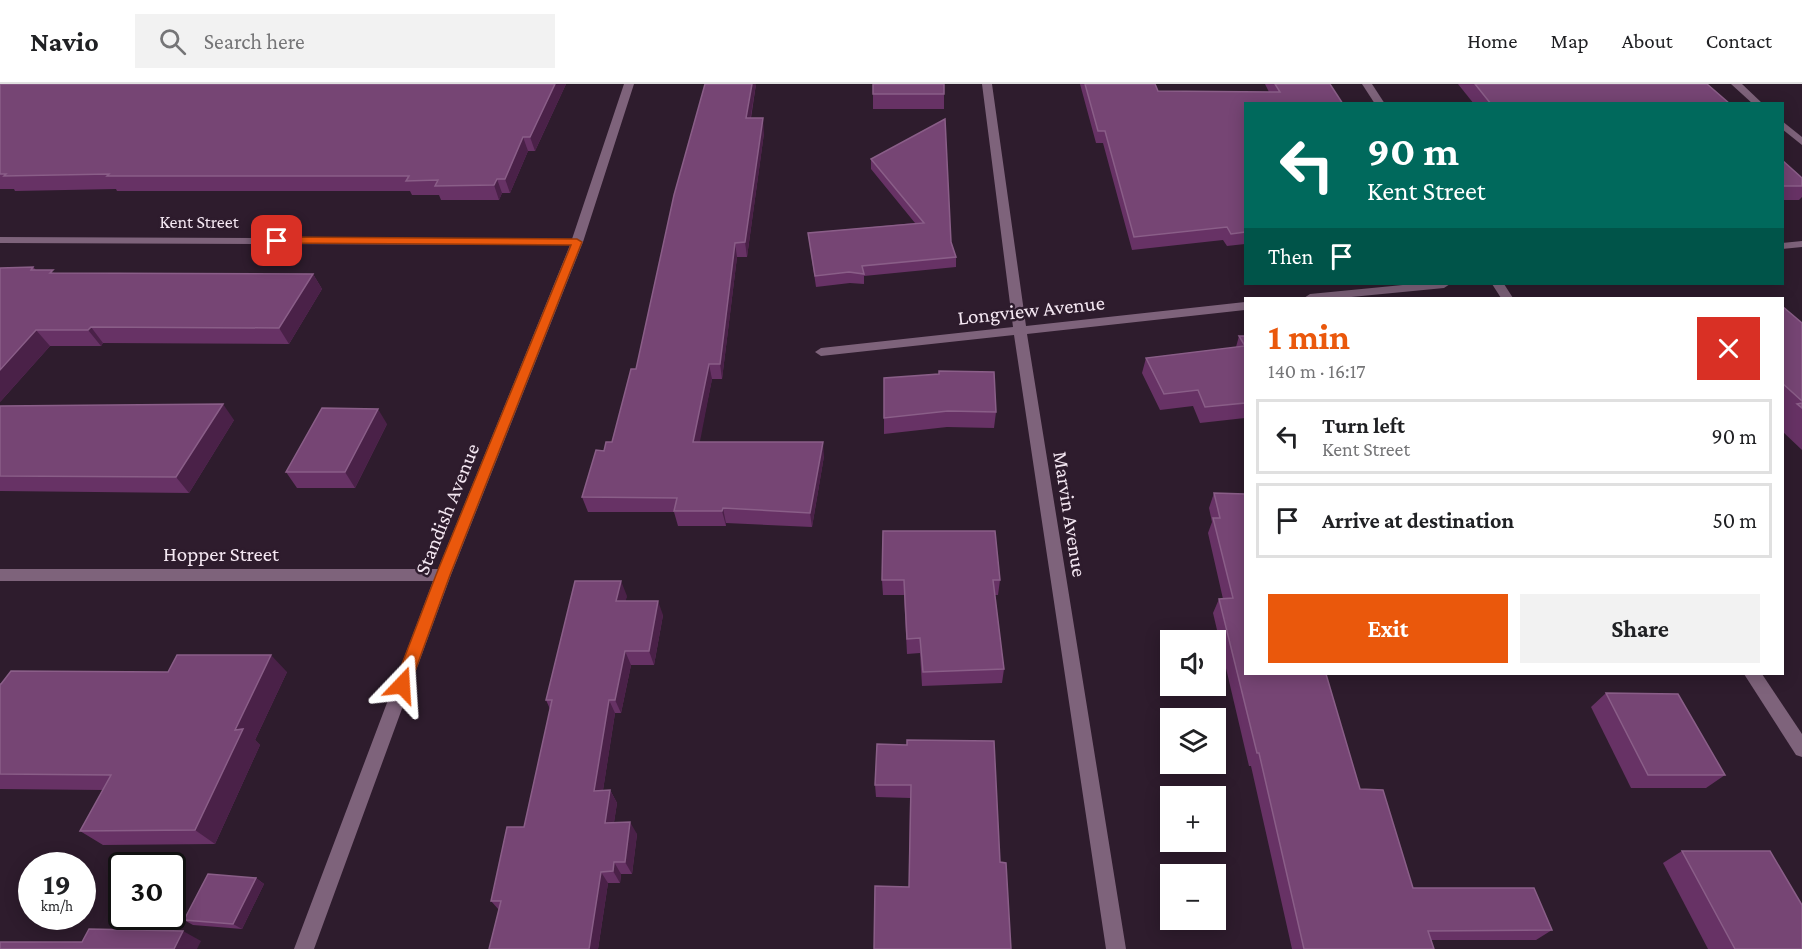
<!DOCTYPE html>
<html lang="en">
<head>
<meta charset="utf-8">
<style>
  :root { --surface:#fff; --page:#f2f2f2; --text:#202124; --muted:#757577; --line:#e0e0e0; --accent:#ea580c }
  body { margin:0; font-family:"Crimson Pro",serif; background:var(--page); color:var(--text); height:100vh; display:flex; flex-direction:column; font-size:22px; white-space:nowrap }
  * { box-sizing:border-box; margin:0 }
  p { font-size:20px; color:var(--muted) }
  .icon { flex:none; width:33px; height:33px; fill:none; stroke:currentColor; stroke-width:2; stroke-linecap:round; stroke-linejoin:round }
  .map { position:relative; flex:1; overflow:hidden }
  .side { position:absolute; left:1244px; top:213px; width:540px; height:378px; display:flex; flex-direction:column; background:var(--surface); border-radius:0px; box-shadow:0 3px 15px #0003 }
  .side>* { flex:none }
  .banner { position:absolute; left:1244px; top:18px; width:540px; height:183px; border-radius:0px; box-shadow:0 3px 15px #0003; background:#00695c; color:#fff; overflow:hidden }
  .buttons { position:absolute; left:1160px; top:546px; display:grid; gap:12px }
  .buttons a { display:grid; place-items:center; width:66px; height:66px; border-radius:0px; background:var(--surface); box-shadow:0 3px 15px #0003; font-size:30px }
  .speed { position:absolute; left:18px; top:768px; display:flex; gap:12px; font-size:30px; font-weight:700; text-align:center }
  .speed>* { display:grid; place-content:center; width:78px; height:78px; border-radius:50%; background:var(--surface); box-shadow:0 3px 15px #0003; line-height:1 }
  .speed small { font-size:15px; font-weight:400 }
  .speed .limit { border:3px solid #111; border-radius:9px; background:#fff; color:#111 }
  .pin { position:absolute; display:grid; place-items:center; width:51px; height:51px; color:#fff; margin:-26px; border-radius:12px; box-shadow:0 3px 9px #0006 }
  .me { position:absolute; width:66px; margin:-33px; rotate:20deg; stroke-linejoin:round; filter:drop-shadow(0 0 4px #0008) }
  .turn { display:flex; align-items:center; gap:21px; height:126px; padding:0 24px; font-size:27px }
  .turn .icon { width:78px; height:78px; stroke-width:2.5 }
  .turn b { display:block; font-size:42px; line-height:51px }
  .then { display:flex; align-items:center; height:57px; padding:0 24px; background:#0003; gap:12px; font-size:22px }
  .round { display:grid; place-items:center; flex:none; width:63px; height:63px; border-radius:0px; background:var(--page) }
  .headline { display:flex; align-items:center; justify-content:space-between; height:102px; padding:0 24px }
  h1 { font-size:36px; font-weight:700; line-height:45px; color:var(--accent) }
  .primary-button { display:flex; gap:12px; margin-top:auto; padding:12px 24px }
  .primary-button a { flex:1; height:69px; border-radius:0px; background:var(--accent); color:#fff; font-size:24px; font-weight:700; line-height:69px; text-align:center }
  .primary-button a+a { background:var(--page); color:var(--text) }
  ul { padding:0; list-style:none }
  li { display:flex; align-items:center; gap:18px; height:75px; margin:0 12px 9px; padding:0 12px; border:3px solid var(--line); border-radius:0px }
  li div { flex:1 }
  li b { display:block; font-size:22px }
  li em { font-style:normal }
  header { display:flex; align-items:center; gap:36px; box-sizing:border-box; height:84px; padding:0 30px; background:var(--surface); border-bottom:2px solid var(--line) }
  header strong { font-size:28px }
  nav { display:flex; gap:33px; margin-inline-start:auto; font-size:21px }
  .search { width:420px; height:54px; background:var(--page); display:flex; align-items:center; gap:15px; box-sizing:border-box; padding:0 21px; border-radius:0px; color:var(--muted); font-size:22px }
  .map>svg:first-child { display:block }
</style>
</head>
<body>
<header>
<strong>Navio</strong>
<div class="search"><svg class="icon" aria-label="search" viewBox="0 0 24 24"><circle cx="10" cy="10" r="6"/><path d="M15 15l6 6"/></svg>Search here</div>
<nav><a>Home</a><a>Map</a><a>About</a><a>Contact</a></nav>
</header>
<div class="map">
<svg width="1802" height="865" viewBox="0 0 1802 865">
  <rect width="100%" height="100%" fill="#2e1c2d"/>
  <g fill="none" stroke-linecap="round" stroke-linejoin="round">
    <g fill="#7e637b" fill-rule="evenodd">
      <polygon points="624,0 634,0 583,158 451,491 314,865 294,865 433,497 0,497 0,485 438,485 570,161 0,159 0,153 572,155"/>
      <polygon points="982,0 992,0 1026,242 1245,218 1245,226 1027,250 1126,865 1106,865 1014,251 821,272 815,268 821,264 1013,243"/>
      <polygon points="1362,0 1372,0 1385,20 1375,20"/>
      <polygon points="1731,0 1742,0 1763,20 1753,20"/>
      <polygon points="1782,37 1802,53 1802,61 1782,45"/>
      <polygon points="1802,157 1802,163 1782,165 1782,159"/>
      <polygon points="1413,200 1450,200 1444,204 1341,214 1304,214 1310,210"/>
      <polygon points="1492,200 1504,200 1513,214 1501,214"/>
      <polygon points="1744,590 1762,590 1802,650 1802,673 1796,671"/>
    </g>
  </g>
  <g fill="#673265">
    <polygon points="0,0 566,0 535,67 528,67 510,109 502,109 499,116 441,116 439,111 412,111 410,107 117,107 116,105 15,107 14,105 0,105"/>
    <polygon points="756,0 751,34 764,49 747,173 737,173 722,295 712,295 699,358 824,372 812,443 726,439 726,442 678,442 674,428 588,428 582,413 604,367 612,358 636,285"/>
    <polygon points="1080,0 1155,0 1158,7 1269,8 1265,0 1330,0 1245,20 1245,160 1227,162 1223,156 1132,166 1103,59 1096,59"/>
    <polygon points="1458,0 1707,0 1730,20 1474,20"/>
    <rect x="873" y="10" width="71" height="15"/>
    <polygon points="871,75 951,158 956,173 956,183 864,192 864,200 850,199 816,203 808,149 915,139 871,85"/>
    <polygon points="1782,76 1802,94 1802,113 1799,116 1782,116"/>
    <polygon points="33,183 36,186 55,189 313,190 322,205 289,260 103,259 101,262 50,262 0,318"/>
    <polygon points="1782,222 1802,239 1802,366 1782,347"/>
    <polygon points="1239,252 1245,252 1245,334 1200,339 1193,322 1160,326 1142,289 1146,274 1236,263"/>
    <polygon points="994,288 996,328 994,344 947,343 884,350 884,334"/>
    <polygon points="0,322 234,336 189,409 0,407"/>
    <polygon points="387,340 355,404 297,404 286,388"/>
    <polygon points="1214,409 1360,705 1413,804 1552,846 1536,856 1431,856 1434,865 1292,865 1251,682 1249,682 1213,529 1219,515 1223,515 1208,449 1212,438 1209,424"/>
    <polygon points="882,496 1000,496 998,511 995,511 1004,585 1002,599 922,602 920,569 907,570 904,511 883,511"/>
    <polygon points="627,512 625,517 663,531 654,581 631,581 621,629 615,629 603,706 610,706 617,719 614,738 637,750 632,790 621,790 620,799 608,799 598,865 489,865 499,826 491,817 524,743 550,625 546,616"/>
    <polygon points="168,588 287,588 255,656 260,661 215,760 103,761 80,747 103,706 0,705 0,600"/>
    <polygon points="1606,609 1725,691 1706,704 1631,704 1591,623"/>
    <polygon points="994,657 909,803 910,714 876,713 875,701 907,661"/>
    <polygon points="1682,767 1802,865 1708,865 1663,779"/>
    <polygon points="256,794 264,800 242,845 193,841 184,836"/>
  </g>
  <g fill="#4a2148">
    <polygon points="555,0 566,0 535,67 530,53"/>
    <polygon points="752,0 756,0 748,49 746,34"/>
    <polygon points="763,34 764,49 747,173 745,158"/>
    <polygon points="523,53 528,67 510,109 505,95"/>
    <polygon points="497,95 502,109 499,116 494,101"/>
    <polygon points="735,159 737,173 722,295 720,280"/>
    <polygon points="313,190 322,205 289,260 279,244"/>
    <polygon points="91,243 103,259 101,262 88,246"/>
    <polygon points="36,246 50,262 0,318 0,286"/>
    <polygon points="709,280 712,295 697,373 693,358"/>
    <polygon points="223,320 234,336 189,409 176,393"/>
    <polygon points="378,325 387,340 355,404 345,388"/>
    <polygon points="823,358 824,372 812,443 810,429"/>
    <polygon points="723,424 726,439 726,442 722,427"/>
    <polygon points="621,497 627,512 622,531 616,517"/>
    <polygon points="658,517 663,531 654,581 649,567"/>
    <polygon points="625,567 631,581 621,629 615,616"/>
    <polygon points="271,571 287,588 255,656 260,661 215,760 195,746 235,646"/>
    <polygon points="609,616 615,629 601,719 594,707"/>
    <polygon points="610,706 617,719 612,751 605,739"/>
    <polygon points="630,738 637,750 632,790 625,778"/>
    <polygon points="614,778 621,790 620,799 613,787"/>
    <polygon points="601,788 608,799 598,865 589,865"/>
    <polygon points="256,794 264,800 242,845 233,840"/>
    <polygon points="183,847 201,857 197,865 174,865"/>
  </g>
  <g fill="#764574" stroke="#8a5e88" stroke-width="1.5">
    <polygon points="0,0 555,0 530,53 523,53 505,95 497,95 494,101 435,102 438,96 406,97 409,92 107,92 109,90 4,92 6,90 0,90"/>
    <polygon points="705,0 752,0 746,34 763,34 745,158 735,159 720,280 709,280 693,358 823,358 810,429 723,424 722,427 674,427 677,414 582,413 596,366 604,367 606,358 612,358 631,285 636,285 674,111"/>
    <rect x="873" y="0" width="71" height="10"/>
    <polygon points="1085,0 1155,0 1158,7 1280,8 1275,0 1330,0 1343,20 1245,20 1245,148 1231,150 1227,143 1134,153 1105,47 1098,47"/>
    <polygon points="1475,0 1707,0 1730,20 1491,20"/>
    <polygon points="945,35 951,158 956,173 862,182 864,190 849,188 815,192 808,149 924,139 871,75"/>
    <polygon points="1782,76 1802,94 1802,102 1782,102"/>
    <polygon points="33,183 31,186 53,186 50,189 313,190 279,244 91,243 88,246 36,246 0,286 0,184"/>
    <polygon points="1782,222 1802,239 1802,317 1782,299"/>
    <polygon points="1239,252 1245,252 1245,319 1205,323 1198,306 1164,310 1146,274 1245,262"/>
    <polygon points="939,287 994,288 996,328 948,327 884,334 884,294 939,290"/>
    <polygon points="1802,319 1802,324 1797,320"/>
    <polygon points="223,320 176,393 0,392 0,322"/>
    <polygon points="322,324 378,325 345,388 286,388"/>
    <polygon points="1214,409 1245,410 1245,590 1326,590 1360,705 1383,706 1413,804 1534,804 1552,846 1428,847 1434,865 1304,865 1259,669 1257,669 1219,515 1233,514 1213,434 1220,434"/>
    <polygon points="883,447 995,447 1000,496 993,496 1004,585 923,588 920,554 907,555 904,496 882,496"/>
    <polygon points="575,497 621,497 616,517 658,517 649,567 625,567 615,616 609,616 594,707 610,706 605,739 630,738 625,778 614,778 613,787 601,788 589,865 489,865 501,817 491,817 507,743 524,743 552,616 546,616"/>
    <polygon points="177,571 271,571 235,646 243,645 195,746 80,747 111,691 0,690 0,600 1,600 11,587 168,588"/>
    <polygon points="1606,609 1678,610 1725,691 1648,691"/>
    <polygon points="907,656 994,657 1000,778 1006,779 1011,865 874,865 875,802 909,803 911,701 875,701 877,660 907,661"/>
    <polygon points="1682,767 1770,767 1802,821 1802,865 1735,865"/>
    <polygon points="208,790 256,794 233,840 184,836"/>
    <polygon points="89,845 183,847 174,865 0,865 0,858 82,858"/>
  </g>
  <polygon fill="#ea580c" stroke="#983908" stroke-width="1.5" points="277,153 577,155 582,158 450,491 410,601 408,606 402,608 396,606 394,601 436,491 571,161 273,159 273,154"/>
  <g text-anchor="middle" stroke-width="5" stroke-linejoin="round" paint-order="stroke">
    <g font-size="18" fill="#f4e7f2" stroke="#2e1c2d">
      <text x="199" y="144">Kent Street</text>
    </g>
    <g font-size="21" fill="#f4e7f2" stroke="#2e1c2d">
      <text transform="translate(1031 226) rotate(-6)" y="7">Longview Avenue</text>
      <text transform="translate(447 425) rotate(-68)" y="7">Standish Avenue</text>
      <text transform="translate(1070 430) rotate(81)" y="7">Marvin Avenue</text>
      <text x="221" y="477">Hopper Street</text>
    </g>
  </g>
</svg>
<div class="buttons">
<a><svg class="icon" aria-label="sound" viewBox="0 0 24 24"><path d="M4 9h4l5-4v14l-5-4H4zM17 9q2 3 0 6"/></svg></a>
<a><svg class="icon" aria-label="layers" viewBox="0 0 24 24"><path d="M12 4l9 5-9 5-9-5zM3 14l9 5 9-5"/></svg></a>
<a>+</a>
<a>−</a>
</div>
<div class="speed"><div>19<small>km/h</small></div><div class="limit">30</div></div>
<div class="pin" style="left:277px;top:157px;background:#d93025"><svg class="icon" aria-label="arrive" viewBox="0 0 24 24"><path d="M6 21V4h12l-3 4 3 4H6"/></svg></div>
<svg class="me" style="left:402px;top:601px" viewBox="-20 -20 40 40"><path d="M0-17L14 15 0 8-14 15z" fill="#ea580c" stroke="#fff" stroke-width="4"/></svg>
<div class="banner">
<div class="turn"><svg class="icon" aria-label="left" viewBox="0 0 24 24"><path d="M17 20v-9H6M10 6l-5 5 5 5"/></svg><div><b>90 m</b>Kent Street</div></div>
<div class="then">Then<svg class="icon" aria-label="arrive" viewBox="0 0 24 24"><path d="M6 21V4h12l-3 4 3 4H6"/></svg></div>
</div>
<section class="side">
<div class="headline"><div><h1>1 min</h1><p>140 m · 16:17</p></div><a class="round" style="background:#d93025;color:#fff"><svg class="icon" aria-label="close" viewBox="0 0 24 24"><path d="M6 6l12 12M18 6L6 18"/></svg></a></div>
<ul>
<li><svg class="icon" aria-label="left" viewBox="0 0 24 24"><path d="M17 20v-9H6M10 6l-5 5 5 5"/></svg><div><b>Turn left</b><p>Kent Street</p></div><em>90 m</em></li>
<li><svg class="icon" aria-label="arrive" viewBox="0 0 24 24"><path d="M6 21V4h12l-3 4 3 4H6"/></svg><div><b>Arrive at destination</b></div><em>50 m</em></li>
</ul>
<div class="primary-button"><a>Exit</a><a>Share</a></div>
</section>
</div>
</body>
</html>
